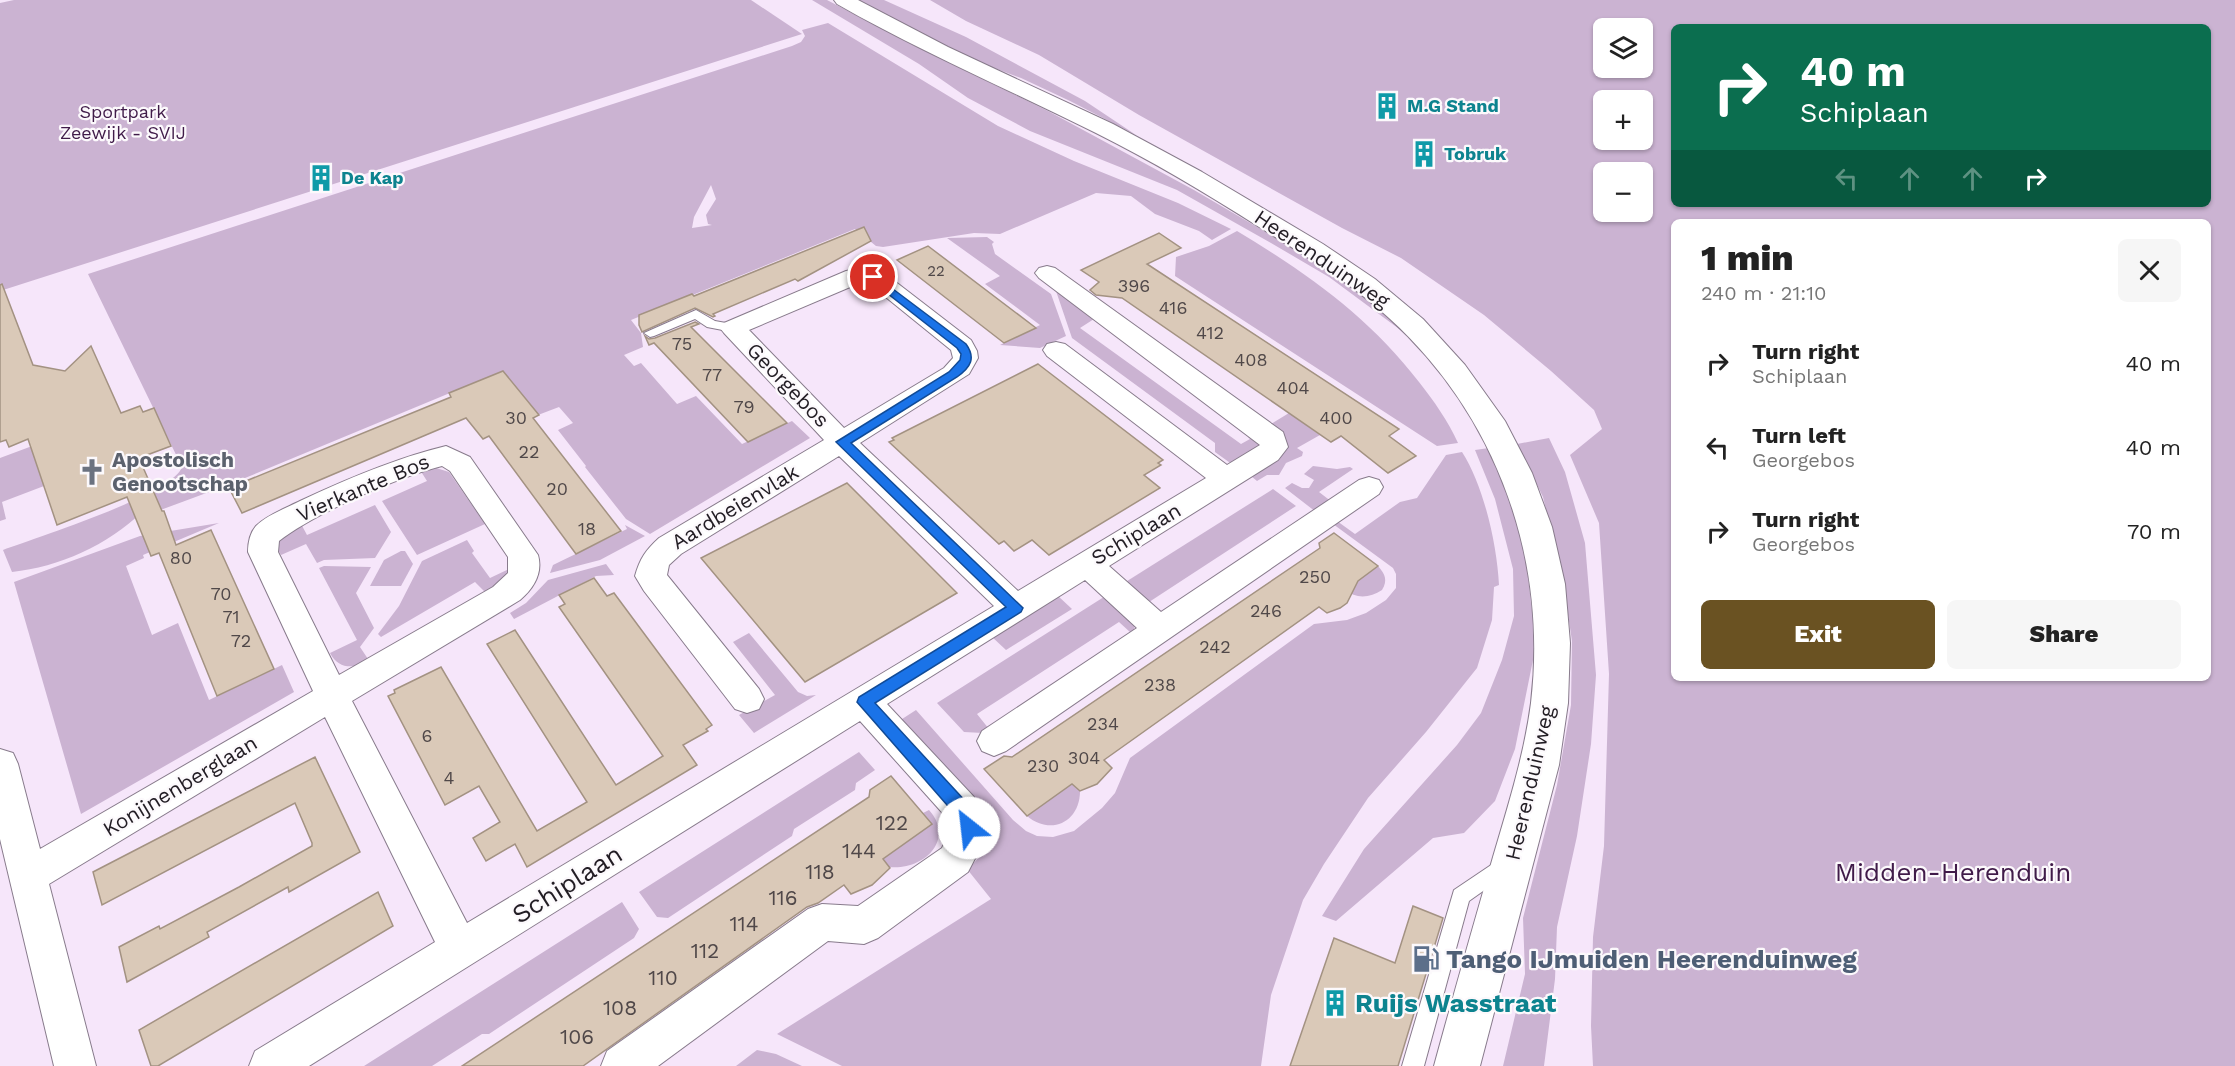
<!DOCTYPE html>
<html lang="en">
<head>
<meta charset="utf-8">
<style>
  :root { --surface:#fff; --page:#f6f6f6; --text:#222; --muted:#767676; --accent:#6a5222 }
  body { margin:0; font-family:"Work Sans",sans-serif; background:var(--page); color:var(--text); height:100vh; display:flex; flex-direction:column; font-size:22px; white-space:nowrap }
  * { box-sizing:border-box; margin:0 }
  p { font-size:20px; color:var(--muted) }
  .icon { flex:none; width:33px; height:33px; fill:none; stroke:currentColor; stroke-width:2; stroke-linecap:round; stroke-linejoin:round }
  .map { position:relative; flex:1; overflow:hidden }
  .drawer { position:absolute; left:1671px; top:219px; width:540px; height:462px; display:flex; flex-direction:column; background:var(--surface); border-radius:9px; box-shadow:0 2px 4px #0004 }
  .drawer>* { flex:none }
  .top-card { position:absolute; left:1671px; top:24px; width:540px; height:183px; border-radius:9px; box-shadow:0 2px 4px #0004; background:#0b6e4f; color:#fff; overflow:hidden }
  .buttons { position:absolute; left:1593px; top:18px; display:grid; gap:12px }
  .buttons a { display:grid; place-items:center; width:60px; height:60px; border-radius:9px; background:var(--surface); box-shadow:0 2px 4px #0004; font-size:30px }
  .pin { position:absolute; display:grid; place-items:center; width:51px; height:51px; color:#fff; margin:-26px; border:3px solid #fff; border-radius:50%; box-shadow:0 2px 6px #0007 }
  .me { position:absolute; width:66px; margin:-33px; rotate:331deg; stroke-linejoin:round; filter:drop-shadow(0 0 4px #0008) }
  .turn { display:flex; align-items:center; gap:21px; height:126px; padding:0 30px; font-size:27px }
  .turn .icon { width:78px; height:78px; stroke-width:2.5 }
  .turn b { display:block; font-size:42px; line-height:51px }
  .lanes { display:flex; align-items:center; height:57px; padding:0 30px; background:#0003; justify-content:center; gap:30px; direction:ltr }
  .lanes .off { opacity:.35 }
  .round { display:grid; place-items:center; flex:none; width:63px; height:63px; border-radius:9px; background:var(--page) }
  .summary { display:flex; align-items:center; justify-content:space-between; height:102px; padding:0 30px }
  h1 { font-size:36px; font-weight:800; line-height:45px }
  .cta { display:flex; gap:12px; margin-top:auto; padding:12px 30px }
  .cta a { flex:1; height:69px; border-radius:9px; background:var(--accent); color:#fff; font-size:24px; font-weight:800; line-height:69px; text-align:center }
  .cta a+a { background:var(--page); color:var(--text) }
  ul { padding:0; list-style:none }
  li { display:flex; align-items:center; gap:18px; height:84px; padding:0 30px }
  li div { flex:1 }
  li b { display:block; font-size:22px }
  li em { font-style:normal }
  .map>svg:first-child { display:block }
</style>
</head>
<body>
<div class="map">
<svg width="2235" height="1066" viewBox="0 0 2235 1066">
  <rect width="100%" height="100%" fill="#f6e6fa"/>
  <g fill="#cbb3d2" fill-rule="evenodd">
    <polygon points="14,0 751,0 802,34 0,291 0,3"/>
    <polygon points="812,0 827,0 913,45 1048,111 1194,190 1310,258 1380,306 1414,340 1329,277 1271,243 1177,190 1030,131 968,98 919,64"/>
    <polygon points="854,0 884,0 966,37 1085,101 1136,135 1070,101 1021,78 965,57"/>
    <path d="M 930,0 L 2235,0 L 2235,1066 L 1593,1066 L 1591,1026 L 1593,937 L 1604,846 L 1609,674 L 1599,523 L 1570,455 L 1602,429 L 1594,410 L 1551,371 L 1484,315 L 1401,258 L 1342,228 L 1139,115 L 1039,55 L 966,21 ZM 1674,27 L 2208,27 L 2208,204 L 1674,204 ZM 1604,28 L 1642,28 L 1642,68 L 1604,68 ZM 1604,100 L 1642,100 L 1642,140 L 1604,140 ZM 1604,172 L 1642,172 L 1642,212 L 1604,212 ZM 1674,222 L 2208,222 L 2208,678 L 1674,678 Z"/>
    <path d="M 828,23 L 998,126 L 1074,161 L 1178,203 L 1231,229 L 1212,240 L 1199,231 L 1155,214 L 1131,196 L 1096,193 L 1000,234 L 974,233 L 883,247 L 876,246 L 855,229 L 631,320 L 641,333 L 643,347 L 624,355 L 634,366 L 641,363 L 677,404 L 696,396 L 742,444 L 792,421 L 810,438 L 650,534 L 626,519 L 585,467 L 586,466 L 558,430 L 573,423 L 559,407 L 538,415 L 503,371 L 228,485 L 147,515 L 142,512 C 108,545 59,567 12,572 L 3,550 C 35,538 174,494 182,467 L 88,274 L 792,46 L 801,42 L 805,36 L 802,30 ZM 711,185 L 716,199 L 706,215 L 708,224 L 712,225 L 692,228 L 694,217 Z"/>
    <path d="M 1237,231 C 1307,273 1369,317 1419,382 C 1434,401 1448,421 1458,443 L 1437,446 L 1175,276 L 1176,257 L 1209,246 Z"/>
    <polygon points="987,237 994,242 992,244 995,254 1051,294 1066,336 1040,348 1000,345 1040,325 985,284 1000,276 947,238"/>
    <polygon points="1056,291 1094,319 1080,328 1241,444 1250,439 1248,437 1253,435 1262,446 1233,465 1215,452 1215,443 1072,338"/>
    <polygon points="1289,413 1320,435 1297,448 1303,452 1302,456 1286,463 1279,475 1267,475 1257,481 1251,476 1279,458 1284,451 1271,424"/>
    <polygon points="67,433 44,486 2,502 6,519 0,521 0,458"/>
    <polygon points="1549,438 1565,472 1585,543 1596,675 1591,744 1577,836 1557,927 1555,979 1544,1066 1503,1066 1525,974 1523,918 1557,785 1571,705 1572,641 1562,575 1543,497 1517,444"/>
    <polygon points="1489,448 1523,534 1536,645 1515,749 1495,801 1464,833 1433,838 1336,921 1322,916 1364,849 1457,745 1481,713 1502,660 1514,616 1513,569 1495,499 1475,450"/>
    <path d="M 1462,452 C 1484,486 1497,545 1499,585 L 1494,587 L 1492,620 L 1477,668 L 1426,732 L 1368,798 L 1324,864 L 1303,900 L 1271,995 L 1261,1066 L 842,1066 L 777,1034 L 991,899 L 967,869 C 981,858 993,842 987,823 L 899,721 L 916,710 L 1013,820 L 1026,831 L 1037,836 L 1053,837 L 1074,831 L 1102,808 L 1115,793 L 1130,758 L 1314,624 L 1347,620 L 1366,613 L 1386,600 L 1396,588 L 1396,574 L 1393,568 L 1333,524 L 1337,521 L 1355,534 L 1400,502 L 1417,498 L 1446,455 Z"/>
    <polygon points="1313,466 1337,469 1350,467 1353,469 1319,492 1332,502 1316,512 1285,488 1292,483 1302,488 1309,488 1314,480 1304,474"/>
    <polygon points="433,467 449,472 485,524 417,555 382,501 427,481 420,470"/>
    <polygon points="1273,489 1296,506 1146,604 1124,583"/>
    <polygon points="375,505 391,532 375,558 324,560 317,563 306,544 281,555 277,548 278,541 300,522 307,535"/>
    <polygon points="219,523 143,555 144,558 126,566 152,635 178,623 209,700 282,665 294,692 81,814 14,582 140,536"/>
    <polygon points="625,525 645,536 600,560 550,573 553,565 627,529"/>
    <polygon points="467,540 474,551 472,553 490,578 513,567 513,571 488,595 475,582 381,637 378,634 399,606 422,561"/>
    <polygon points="401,551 405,551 413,564 401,586 370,586 384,560"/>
    <polygon points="606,564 614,575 596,576 514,619 510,613 526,603 548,580"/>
    <path d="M 324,566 L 371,567 L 356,593 L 374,628 L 360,647 L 370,662 C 353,668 339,670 330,653 L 357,640 L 319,568 Z"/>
    <path d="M 1378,566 C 1385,574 1388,580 1382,590 C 1370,598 1356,599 1345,590 Z"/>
    <polygon points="1057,595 1072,609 1006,650 991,636"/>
    <polygon points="1107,595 1135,621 1134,631 1131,633 1119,622 977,714 989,729 983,733 964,732 937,703"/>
    <polygon points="749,633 798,692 807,696 816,695 754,733 739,715 775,695 733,642"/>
    <polygon points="859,752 875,770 856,783 855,790 794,829 792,836 668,918 657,917 639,892"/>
    <path d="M 1072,784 L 1080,791 C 1080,822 1051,836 1027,816 Z"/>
    <path d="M 929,810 C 956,840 923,871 889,867 L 883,859 L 932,824 L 923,813 Z"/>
    <polygon points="622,902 639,929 634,938 489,1034 482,1034 432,1066 364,1066"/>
    <polygon points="757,1050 776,1054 802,1066 736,1066"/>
  </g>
  <g fill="#dac9b8" stroke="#a39282" stroke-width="1.5">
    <polygon points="864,227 871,241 798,281 795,279 713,314 715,316 713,317 695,308 642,332 639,325 639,315 692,294 694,296"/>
    <polygon points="1159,233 1181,248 1147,264 1399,429 1389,436 1416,456 1388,473 1341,436 1331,442 1122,298 1096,295 1090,290 1099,282 1081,270"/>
    <polygon points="928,246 1036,328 1004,343 897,260"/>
    <polygon points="2,284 33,365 65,371 91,346 121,413 140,406 143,412 154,408 171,446 139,458 162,511 164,511 176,545 211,530 274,669 217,696 159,553 151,556 127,497 57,525 28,439 9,447 6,440 0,442 0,285"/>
    <polygon points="695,322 699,324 691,327 787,423 748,442 654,343 649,345 645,336 649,339 655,338"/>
    <polygon points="1038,364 1163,460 1158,463 1161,465 1144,475 1160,488 1049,555 1032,540 1014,551 1004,541 999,544 889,442 894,440 892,438"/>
    <polygon points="503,371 539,415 533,418 621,531 576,554 489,436 483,439 466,418 242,513 229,488 451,397 449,393"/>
    <polygon points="847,483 957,593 805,682 701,558"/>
    <polygon points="1334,533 1378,566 1358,581 1347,603 1340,608 1327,613 1319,607 1104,760 1112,768 1097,784 1080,791 1072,784 1027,816 984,769 1004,756 1012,757 1320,548 1319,543"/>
    <polygon points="594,578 607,596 614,593 712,725 706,729 708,731 683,745 697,765 527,867 515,844 486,861 473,838 500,822 479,786 445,805 388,696 395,693 394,690 441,667 537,831 587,802 487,644 515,630 616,785 663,756 559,607 565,604 559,595"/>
    <polygon points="315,757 360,852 289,892 288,887 207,932 209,937 127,982 119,947 159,926 160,929 239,887 312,846 312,843 295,803 102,905 93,872"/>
    <polygon points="891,776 932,824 883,859 890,868 872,885 851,894 844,885 818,903 807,907 583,1066 462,1066 869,797 870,790"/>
    <polygon points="378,892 393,926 158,1066 151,1066 139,1030"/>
    <polygon points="1413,906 1443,918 1398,1066 1290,1066 1334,938 1395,963"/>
  </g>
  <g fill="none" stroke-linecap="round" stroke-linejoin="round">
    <defs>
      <g id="service">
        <polygon points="696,310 715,321 737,325 739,328 733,332 707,327 695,319 654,336 650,337 644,333"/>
        <polygon points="1503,857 1510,860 1512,866 1510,872 1469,901 1424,1066 1402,1066 1454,890"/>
      </g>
      <path id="minor" d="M 1047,266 L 1055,268 L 1283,432 L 1288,447 L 1278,460 L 1109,566 L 1161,612 L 1359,480 L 1369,477 L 1379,480 L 1383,487 L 1379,494 L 1006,751 L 994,756 L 982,751 L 977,741 L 982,731 L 1137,628 L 1085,580 L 887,704 L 974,797 L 986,829 L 984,841 L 968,872 L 878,938 L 864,944 L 828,941 L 658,1066 L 601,1066 L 607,1051 L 808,909 L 822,904 L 858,906 L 942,848 L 948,835 L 947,818 L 860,721 L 309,1066 L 249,1066 L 255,1051 L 435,942 L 325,717 L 49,884 L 96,1066 L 54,1066 L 0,839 L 0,749 L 13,753 L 18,764 L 40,849 L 313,691 L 248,552 C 248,543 250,533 256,526 C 267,515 286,508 300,501 C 347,479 396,458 446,446 L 470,457 L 538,555 C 543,573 534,588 520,600 L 352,701 L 467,923 L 994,606 L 839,456 L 681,554 L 669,565 L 667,575 L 759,689 L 764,699 L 759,709 L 747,713 L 735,709 L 644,591 L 635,576 C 640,558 646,550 659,538 L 824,440 L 724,333 L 720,328 L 724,323 L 846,271 L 864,268 L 888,276 L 971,340 L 977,351 L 978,358 L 969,374 L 860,443 L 1018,591 L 1206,478 L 1047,356 L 1043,350 L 1047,344 L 1056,342 L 1065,344 L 1227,465 L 1260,445 L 1039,278 L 1035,273 L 1039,268 ZM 862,282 L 872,286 L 951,350 L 953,358 L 944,368 L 844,428 L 749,330 ZM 442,466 L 450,471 L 508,557 L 508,573 L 493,587 L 339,675 L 278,552 L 279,541 C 315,513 398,477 442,466 Z"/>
      <path id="secondary" d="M 834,0 L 858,0 L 948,47 L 1113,124 L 1202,172 L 1323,244 L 1375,279 L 1423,319 L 1465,365 L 1505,421 L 1532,473 L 1552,527 L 1565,584 L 1570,643 L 1568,703 L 1559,765 L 1480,1066 L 1434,1066 C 1453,996 1473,927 1493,857 C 1508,806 1524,756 1531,703 C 1548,559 1497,416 1389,318 C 1350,282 1304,255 1259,227 C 1206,193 1152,161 1096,133 C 1010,90 921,52 837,4 Z"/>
    </defs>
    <use href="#service" stroke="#887b8c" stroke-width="2"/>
    <use href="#minor" stroke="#887b8c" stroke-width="2"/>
    <use href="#secondary" stroke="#887b8c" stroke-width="2"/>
    <use href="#service" fill="#fff" fill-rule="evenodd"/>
    <use href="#minor" fill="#fff" fill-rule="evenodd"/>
    <use href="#secondary" fill="#fff" fill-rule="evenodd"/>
  </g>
  <path fill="#1a73e8" stroke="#114b97" stroke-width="1.5" d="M 873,274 L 966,344 C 976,358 971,367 957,377 L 851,443 L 1023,608 L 1021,612 L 875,703 L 967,803 L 977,828 L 975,833 L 969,835 L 963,833 L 954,813 L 857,702 L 859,697 L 1006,607 L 836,442 L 949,372 L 960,360 L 961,354 L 957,348 L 869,279 L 868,277 Z"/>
  <defs>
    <symbol id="building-bare" viewBox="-9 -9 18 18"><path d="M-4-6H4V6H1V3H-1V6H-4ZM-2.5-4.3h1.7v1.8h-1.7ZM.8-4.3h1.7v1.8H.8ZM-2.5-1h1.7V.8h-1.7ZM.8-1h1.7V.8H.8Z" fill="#0f9aa8" stroke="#fcf9fc" stroke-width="2.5" paint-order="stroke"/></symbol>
    <symbol id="church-bare" viewBox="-9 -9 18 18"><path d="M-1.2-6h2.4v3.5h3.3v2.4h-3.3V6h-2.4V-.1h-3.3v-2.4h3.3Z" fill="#6b7280" stroke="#fcf9fc" stroke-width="2.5" paint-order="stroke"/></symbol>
    <symbol id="fuel-bare" viewBox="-9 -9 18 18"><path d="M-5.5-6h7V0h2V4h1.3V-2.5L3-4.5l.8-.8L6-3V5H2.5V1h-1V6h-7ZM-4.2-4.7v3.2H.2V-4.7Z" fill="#5c6f8a" stroke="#fcf9fc" stroke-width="2.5" paint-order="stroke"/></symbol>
  </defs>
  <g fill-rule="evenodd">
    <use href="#building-bare" x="1368" y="87" width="38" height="38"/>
    <use href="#building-bare" x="1405" y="135" width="38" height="38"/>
    <use href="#building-bare" x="302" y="159" width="38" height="38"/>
    <use href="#church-bare" x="73" y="453" width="38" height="38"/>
    <use href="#fuel-bare" x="1407" y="940" width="38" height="38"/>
    <use href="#building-bare" x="1316" y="984" width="38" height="38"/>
  </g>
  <g text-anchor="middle" stroke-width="4.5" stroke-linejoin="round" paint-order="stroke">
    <g font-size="15" fill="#504849">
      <text x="936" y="276">22</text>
    </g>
    <g font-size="18" font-weight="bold" fill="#0d838f" stroke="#fcf9fc" text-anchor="start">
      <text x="1407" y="112">M.G Stand</text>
      <text x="1444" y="160">Tobruk</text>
      <text x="341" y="184">De Kap</text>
    </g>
    <g font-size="18" fill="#401b49" stroke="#fcf9fc">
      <text x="123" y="118">Sportpark<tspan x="123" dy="21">Zeewijk - SVIJ</tspan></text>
    </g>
    <g font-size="18" fill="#504849">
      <text x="1134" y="292">396</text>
      <text x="1173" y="314">416</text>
      <text x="1210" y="339">412</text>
      <text x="682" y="350">75</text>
      <text x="1251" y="366">408</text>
      <text x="712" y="381">77</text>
      <text x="1293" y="394">404</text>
      <text x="744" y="413">79</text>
      <text x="516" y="424">30</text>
      <text x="1336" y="424">400</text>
      <text x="529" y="458">22</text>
      <text x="557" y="495">20</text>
      <text x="587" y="535">18</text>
      <text x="181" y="564">80</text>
      <text x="1315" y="583">250</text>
      <text x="221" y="600">70</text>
      <text x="1266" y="617">246</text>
      <text x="231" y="623">71</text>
      <text x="241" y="647">72</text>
      <text x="1215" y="653">242</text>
      <text x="1160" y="691">238</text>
      <text x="1103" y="730">234</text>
      <text x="427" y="742">6</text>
      <text x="1084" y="764">304</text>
      <text x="1043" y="772">230</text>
      <text x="449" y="784">4</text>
    </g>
    <g font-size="21" fill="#221d24" stroke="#fcf9fc">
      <text transform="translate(1322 259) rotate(34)" y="7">Heerenduinweg</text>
      <text transform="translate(788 385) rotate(46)" y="7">Georgebos</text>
      <text transform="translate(363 488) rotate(-23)" y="7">Vierkante Bos</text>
      <text transform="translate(735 507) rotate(-31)" y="7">Aardbeienvlak</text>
      <text transform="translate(1136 534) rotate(-31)" y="7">Schiplaan</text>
      <text transform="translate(1530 783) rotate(-77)" y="7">Heerenduinweg</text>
      <text transform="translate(180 786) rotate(-31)" y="7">Konijnenberglaan</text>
    </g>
    <g font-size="21" font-weight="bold" fill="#5b616d" stroke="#fcf9fc" text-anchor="start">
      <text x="112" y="467">Apostolisch<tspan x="112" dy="24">Genootschap</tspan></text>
    </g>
    <g font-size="21" fill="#504849">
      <text x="892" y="830">122</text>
      <text x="859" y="858">144</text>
      <text x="820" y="879">118</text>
      <text x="783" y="905">116</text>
      <text x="744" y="931">114</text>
      <text x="705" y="958">112</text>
      <text x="663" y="985">110</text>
      <text x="620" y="1015">108</text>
      <text x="577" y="1044">106</text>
    </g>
    <g font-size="26" fill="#401b49" stroke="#fcf9fc">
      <text x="1953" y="881">Midden-Herenduin</text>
    </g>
    <g font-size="26" fill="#221d24" stroke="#fcf9fc">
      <text transform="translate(567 884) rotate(-32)" y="9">Schiplaan</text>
    </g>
    <g font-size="26" font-weight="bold" fill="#4e5e75" stroke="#fcf9fc" text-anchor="start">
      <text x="1446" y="968">Tango IJmuiden Heerenduinweg</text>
    </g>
    <g font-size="26" font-weight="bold" fill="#0d838f" stroke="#fcf9fc" text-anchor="start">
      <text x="1355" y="1012">Ruijs Wasstraat</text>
    </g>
  </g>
</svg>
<div class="buttons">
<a><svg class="icon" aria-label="layers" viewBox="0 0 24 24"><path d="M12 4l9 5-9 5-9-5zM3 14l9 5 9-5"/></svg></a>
<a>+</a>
<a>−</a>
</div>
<div class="pin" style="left:873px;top:277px;background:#d93025"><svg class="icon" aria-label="arrive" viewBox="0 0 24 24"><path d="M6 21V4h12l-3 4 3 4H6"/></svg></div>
<svg class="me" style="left:969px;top:828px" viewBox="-20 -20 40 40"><circle r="19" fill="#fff"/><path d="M0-13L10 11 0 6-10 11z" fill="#1a73e8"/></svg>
<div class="top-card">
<div class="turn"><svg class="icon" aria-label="right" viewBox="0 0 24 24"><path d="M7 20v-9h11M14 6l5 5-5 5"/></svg><div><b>40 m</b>Schiplaan</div></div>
<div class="lanes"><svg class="icon off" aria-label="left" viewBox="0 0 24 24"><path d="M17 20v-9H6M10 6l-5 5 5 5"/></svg><svg class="icon off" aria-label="ahead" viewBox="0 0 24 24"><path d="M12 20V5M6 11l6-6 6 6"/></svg><svg class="icon off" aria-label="ahead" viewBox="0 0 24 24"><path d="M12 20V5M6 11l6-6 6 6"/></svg><svg class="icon" aria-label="right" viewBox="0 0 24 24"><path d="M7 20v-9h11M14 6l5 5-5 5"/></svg></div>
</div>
<section class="drawer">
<div class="summary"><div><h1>1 min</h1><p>240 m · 21:10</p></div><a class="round"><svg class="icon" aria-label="close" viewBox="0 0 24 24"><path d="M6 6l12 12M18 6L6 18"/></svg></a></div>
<ul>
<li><svg class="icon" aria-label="right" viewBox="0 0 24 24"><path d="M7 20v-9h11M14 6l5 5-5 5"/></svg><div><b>Turn right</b><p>Schiplaan</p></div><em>40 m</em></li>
<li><svg class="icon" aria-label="left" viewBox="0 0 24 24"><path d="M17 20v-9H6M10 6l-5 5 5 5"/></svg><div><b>Turn left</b><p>Georgebos</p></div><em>40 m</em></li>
<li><svg class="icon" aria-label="right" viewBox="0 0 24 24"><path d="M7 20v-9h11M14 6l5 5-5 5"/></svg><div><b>Turn right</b><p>Georgebos</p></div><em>70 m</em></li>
</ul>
<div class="cta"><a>Exit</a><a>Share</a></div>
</section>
</div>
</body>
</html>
